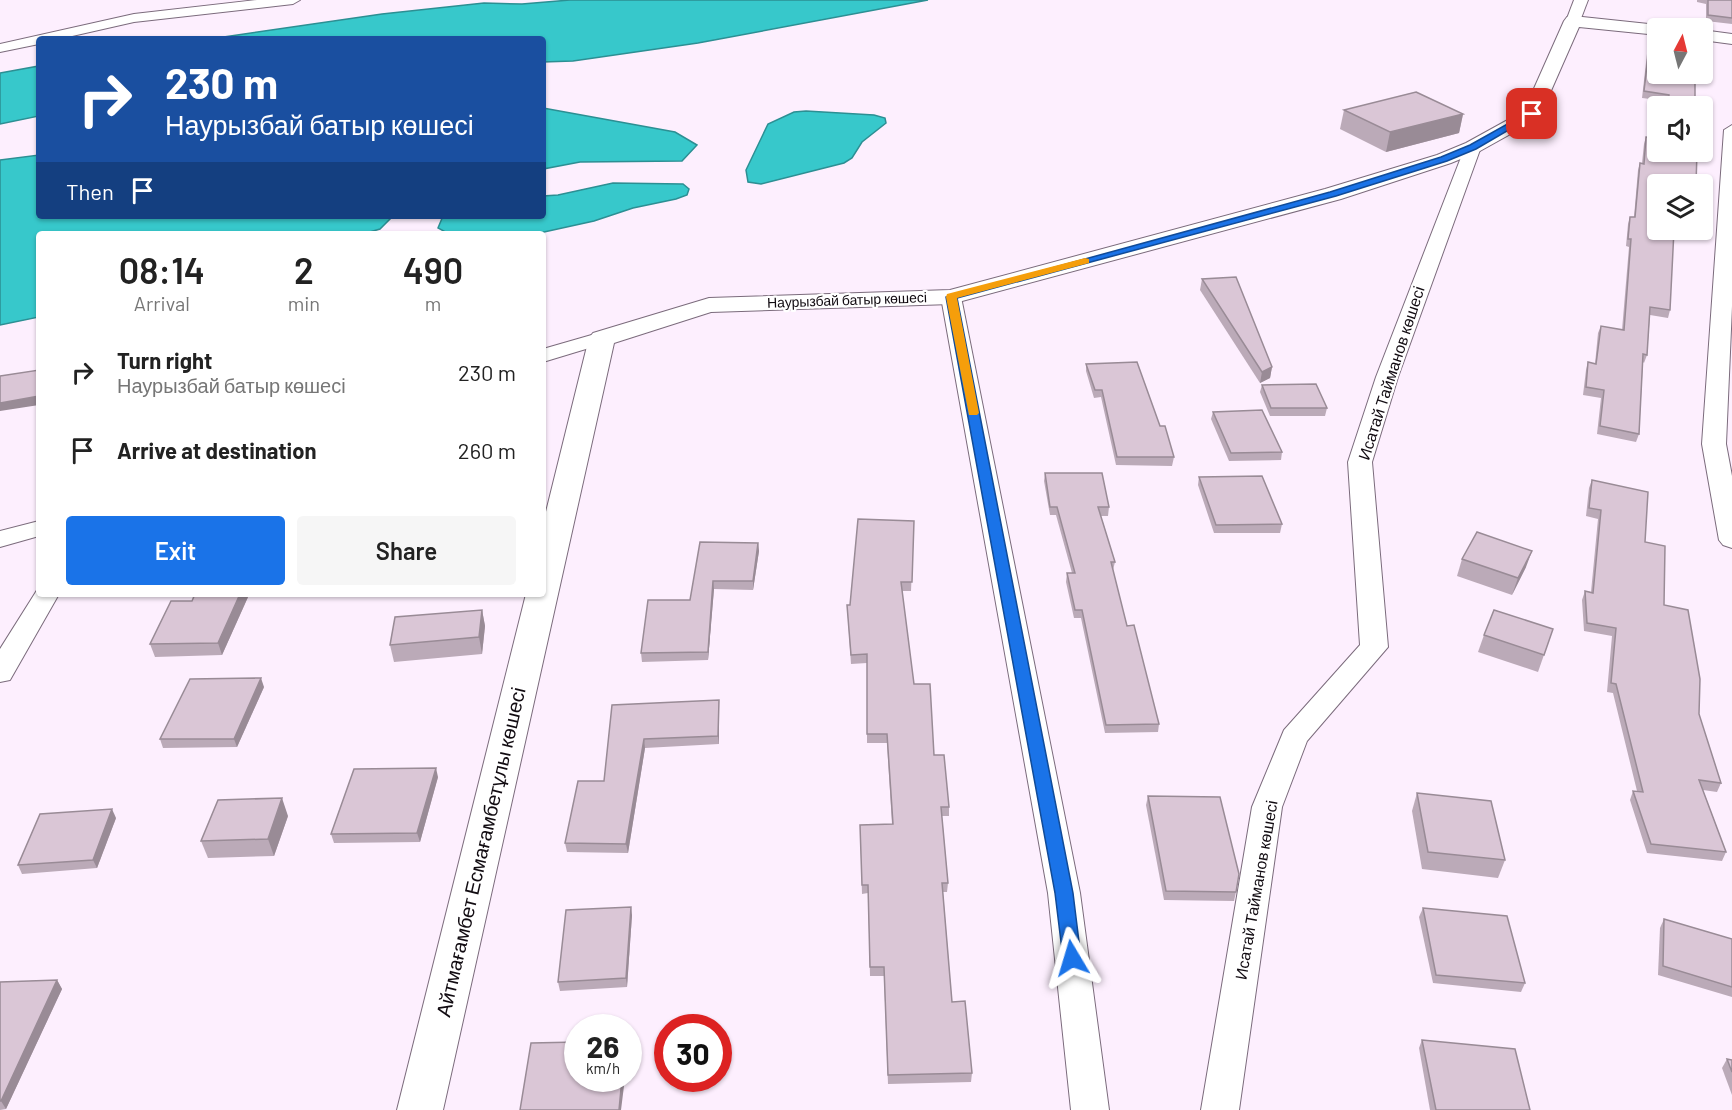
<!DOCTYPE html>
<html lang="en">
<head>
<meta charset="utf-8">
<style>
  :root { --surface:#fff; --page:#f6f6f6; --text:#222; --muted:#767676; --accent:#1a73e8 }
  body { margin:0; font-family:Barlow,sans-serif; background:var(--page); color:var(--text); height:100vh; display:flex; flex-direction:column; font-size:22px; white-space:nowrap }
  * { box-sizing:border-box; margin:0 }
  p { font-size:20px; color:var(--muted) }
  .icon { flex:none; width:33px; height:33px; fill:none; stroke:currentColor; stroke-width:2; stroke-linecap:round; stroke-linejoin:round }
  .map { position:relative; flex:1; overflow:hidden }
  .panel { position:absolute; left:36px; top:231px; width:510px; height:366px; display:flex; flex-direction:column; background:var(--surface); border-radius:6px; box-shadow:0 2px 4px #0004 }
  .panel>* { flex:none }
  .top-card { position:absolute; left:36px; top:36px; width:510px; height:183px; border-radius:6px; box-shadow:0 2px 4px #0004; background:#1a4fa0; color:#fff; overflow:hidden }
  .needle { width:39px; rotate:7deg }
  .controls { position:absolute; left:1647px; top:18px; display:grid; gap:12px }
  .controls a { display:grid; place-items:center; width:66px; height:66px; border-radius:6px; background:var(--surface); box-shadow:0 2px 4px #0004; font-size:30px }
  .speed { position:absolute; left:564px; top:1014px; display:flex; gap:12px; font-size:30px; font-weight:700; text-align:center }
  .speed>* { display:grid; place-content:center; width:78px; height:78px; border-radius:50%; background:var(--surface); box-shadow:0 2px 4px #0004; line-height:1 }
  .speed small { font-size:15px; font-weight:400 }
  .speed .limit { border:9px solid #d22; background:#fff; color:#111 }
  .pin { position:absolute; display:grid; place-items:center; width:51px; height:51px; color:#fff; margin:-26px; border-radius:12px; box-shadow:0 3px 9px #0006 }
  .me { position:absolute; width:66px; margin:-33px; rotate:353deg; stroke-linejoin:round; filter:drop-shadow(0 0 4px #0008) }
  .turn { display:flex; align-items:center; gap:21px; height:126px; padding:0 30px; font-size:27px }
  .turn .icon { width:78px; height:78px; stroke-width:2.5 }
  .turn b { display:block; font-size:42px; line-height:51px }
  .then { display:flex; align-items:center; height:57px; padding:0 30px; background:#0003; gap:12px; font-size:22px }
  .eta { display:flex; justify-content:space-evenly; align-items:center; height:102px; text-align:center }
  .eta b { font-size:36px; font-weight:600; line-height:42px }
  .primary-button { display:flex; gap:12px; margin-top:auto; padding:12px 30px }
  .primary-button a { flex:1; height:69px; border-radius:6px; background:var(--accent); color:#fff; font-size:24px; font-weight:600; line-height:69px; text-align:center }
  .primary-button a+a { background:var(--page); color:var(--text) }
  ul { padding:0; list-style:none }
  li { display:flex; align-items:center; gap:18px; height:78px; padding:0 30px }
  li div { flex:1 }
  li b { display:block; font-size:22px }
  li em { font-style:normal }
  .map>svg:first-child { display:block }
</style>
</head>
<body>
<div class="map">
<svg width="1732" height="1110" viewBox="0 0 1732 1110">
  <rect width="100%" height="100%" fill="#fdeffe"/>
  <g fill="#37c8cb" stroke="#2c8f93" stroke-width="1.5">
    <polygon points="570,0 928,0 698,43 573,61 543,62 543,39 210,39 382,14 484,3 522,4"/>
    <polygon points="39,66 39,116 0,124 0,73"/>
    <polygon points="543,108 675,132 697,145 682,161 580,162 543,169"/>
    <polygon points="806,111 874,115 885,118 886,123 862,142 852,158 844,163 761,184 748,182 746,170 768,124 794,112"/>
    <polygon points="39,155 39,216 393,216 380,229 363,234 39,234 39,317 0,325 0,160"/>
    <polygon points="613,183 683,184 689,189 687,195 676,199 633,208 594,221 535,234 449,234 438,228 443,216 543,216 543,196 558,195"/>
  </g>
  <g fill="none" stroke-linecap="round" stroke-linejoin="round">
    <defs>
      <g id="minor">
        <polygon points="257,0 300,0 293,4 134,22 59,39 39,39 39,44 0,52 0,44 134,14"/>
        <polygon points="1574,0 1588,0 1580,21 1573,25 1566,21"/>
        <polygon points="1732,125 1732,306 1726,444 1732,476 1732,548 1723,545 1719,540 1702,444 1724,130"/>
        <polygon points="1473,142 1481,147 1398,377 1372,462 1388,647 1307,741 1282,807 1239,1110 1201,1110 1252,807 1284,730 1360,645 1348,462 1376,377 1465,147"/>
        <polygon points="951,291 958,293 961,297 1080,893 1109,1110 1071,1110 1048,893 941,297 944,293"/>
        <polygon points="602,332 609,334 612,338 609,342 543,362 543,349"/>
        <polygon points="39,521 39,536 0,547 0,531"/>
        <polygon points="39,587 39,594 59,594 10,680 0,682 0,649"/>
      </g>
      <g id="tertiary">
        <polygon points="1573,16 1658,25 1666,28 1658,28 1658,35 1579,27 1539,118 1480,151 1451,163 1341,199 951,304 711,312 614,343 443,1110 397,1110 526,594 543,594 543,524 589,338 593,333 709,298 950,290 1325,189 1437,155 1466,143 1524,111 1564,21 1567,17"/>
        <polygon points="1702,30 1732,34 1732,44 1702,40"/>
      </g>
    </defs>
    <use href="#minor" stroke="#7b6b7c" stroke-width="2"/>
    <use href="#tertiary" stroke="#7b6b7c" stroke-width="2"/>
    <use href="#minor" fill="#fff" fill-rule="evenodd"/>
    <use href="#tertiary" fill="#fff" fill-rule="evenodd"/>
  </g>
  <g fill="#bbaab8">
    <polygon points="1697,0 1732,0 1732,24 1706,21 1706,4 1697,2"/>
    <polygon points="1650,39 1695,106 1667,106 1667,101 1642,98 1648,45"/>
    <polygon points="1344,110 1463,114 1459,133 1386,152 1340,129"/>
    <polygon points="1646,137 1658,184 1670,310 1668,318 1650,315 1647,355 1644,363 1643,362 1639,434 1636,442 1597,434 1601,398 1583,395 1586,370 1588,362 1595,364 1598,333 1601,326 1622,330 1629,247 1626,246 1628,224 1630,217 1634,217 1638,170 1640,163 1642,163 1644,144"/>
    <polygon points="1202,279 1272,367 1270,378 1260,383 1200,290"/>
    <polygon points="1086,364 1160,426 1174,457 1172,466 1116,465 1101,397 1094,398 1086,371"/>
    <polygon points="1262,385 1327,408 1325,416 1270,416 1260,392"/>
    <polygon points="1213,412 1282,452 1281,460 1229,461 1211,419"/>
    <polygon points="1045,473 1109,507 1108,516 1101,516 1115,562 1113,570 1127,626 1159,724 1158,732 1105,733 1081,618 1074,618 1066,582 1067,573 1072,573 1056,515 1050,515 1044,481"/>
    <polygon points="1199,477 1282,524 1280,533 1214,533 1198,485"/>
    <polygon points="1592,480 1645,542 1664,605 1721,783 1717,792 1703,790 1726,852 1722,861 1647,853 1630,800 1633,791 1637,791 1613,693 1607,692 1612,636 1584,631 1582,600 1585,591 1591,592 1598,519 1586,516 1589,488"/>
    <polygon points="914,521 911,591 902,591 914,684 949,807 949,816 942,816 948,883 947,892 943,892 952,1002 972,1073 971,1082 888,1084 884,976 870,976 868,893 862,894 860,825 892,824 887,743 867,743 867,663 851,664 847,605 850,605"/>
    <polygon points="758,543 759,551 753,590 714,589 708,660 642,662 641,653 690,600"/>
    <polygon points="1462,559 1526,567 1512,595 1457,576"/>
    <polygon points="195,594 275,594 274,597 248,597 222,655 155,657 150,644 192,601"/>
    <polygon points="482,610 485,626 482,654 394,662 390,645"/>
    <polygon points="1553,629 1538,672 1478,652 1484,635"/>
    <polygon points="264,687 237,747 163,748 160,739"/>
    <polygon points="719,700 719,744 645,748 628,853 567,852 565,843 604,781 612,705"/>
    <polygon points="438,777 420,842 334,843 331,834"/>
    <polygon points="1417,793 1505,860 1498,878 1422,869 1412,811"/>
    <polygon points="1148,796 1236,892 1234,901 1164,900 1146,805"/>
    <polygon points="288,816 274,856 208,858 201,841"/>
    <polygon points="116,818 97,868 22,874 18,865"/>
    <polygon points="1423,908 1525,983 1521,992 1433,983 1419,917"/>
    <polygon points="632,915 627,987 560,991 558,982"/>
    <polygon points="1664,919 1732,939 1732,997 1658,975 1660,928"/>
    <polygon points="57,980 62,989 6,1109 0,1110 0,982"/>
    <polygon points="1422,1040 1530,1110 1430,1110 1419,1048"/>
    <polygon points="1727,1059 1732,1060 1732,1095 1722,1068"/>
  </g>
  <g fill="#998b96">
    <polygon points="1463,114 1459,133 1386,152 1390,132"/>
    <polygon points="1272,367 1270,378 1260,383 1262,372"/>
    <polygon points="39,396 39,405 0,411 0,403"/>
    <polygon points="758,543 759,551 753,590 753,581"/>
    <polygon points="1532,551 1526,567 1512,595 1518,578"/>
    <polygon points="713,581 714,589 708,660 708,652"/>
    <polygon points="240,594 247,594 248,597 222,655 218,643"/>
    <polygon points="482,610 485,626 482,654 479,637"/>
    <polygon points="261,678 264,687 237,747 234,739"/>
    <polygon points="719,700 719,744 718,736"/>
    <polygon points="644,739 645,748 628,853 626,844"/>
    <polygon points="436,768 438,777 420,842 417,833"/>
    <polygon points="282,798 288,816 274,856 268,839"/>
    <polygon points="112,809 116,818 97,868 93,860"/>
    <polygon points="631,907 632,915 627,987 626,978"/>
    <polygon points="57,980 62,989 6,1109 1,1101"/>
    <polygon points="622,1078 625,1078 621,1110 619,1110"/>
  </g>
  <g fill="#dac6d6" stroke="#998b96" stroke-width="1.5">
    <polygon points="1708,0 1732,0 1732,18 1708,15"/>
    <polygon points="1650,39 1658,40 1658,74 1695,74 1695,106 1668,106 1669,95 1644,91"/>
    <polygon points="1416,92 1463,114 1390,132 1344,110"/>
    <polygon points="1646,137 1658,139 1658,152 1697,152 1696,184 1658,184 1658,230 1674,230 1670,310 1650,307 1647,355 1643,354 1639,434 1600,426 1604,390 1586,387 1588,362 1596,364 1601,326 1624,330 1631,239 1628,239 1630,217 1635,217 1640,163 1644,164"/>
    <polygon points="1236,277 1272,367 1262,372 1202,279"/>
    <polygon points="1137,362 1160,426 1165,426 1174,457 1117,457 1102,390 1095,390 1086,364"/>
    <polygon points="39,370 39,396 0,403 0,376"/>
    <polygon points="1316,384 1327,408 1271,408 1262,385"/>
    <polygon points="1262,410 1282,452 1231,453 1213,412"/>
    <polygon points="1045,473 1102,473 1109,507 1098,507 1115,562 1111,562 1127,626 1134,625 1159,724 1106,725 1082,610 1075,610 1067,573 1075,573 1057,507 1050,507"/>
    <polygon points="1262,476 1282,524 1216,525 1199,477"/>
    <polygon points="1592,480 1648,492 1645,542 1665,546 1664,605 1688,610 1700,679 1699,714 1721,783 1699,780 1726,852 1651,844 1633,791 1643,792 1616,684 1611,683 1616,628 1587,623 1585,591 1593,593 1601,510 1589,508"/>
    <polygon points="858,519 914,521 912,582 901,582 914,684 930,684 934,755 944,755 949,807 941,807 948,883 942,883 952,1002 965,1001 972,1073 888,1075 884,967 870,967 868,885 862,885 860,825 893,824 887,734 867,734 867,654 851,655 847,605 850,605"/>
    <polygon points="1477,532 1532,551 1518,578 1462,559"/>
    <polygon points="700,542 758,543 753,581 713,581 708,652 641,653 648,600 690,600"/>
    <polygon points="195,594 240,594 218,643 150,644 171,601 192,601"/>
    <polygon points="482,610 479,637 390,645 395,617"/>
    <polygon points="1494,610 1553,629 1544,655 1484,635"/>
    <polygon points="261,678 234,739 160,739 190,679"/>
    <polygon points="719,700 718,736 644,739 626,844 565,843 578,781 604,781 612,705"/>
    <polygon points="436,768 417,833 331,834 354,769"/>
    <polygon points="1417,793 1491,801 1505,860 1428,852"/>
    <polygon points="1148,796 1220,797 1239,874 1236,892 1166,891"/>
    <polygon points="282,798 268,839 201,841 218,800"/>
    <polygon points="112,809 93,860 18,865 40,814"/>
    <polygon points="631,907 626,978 558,982 566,910"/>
    <polygon points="1423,908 1507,916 1525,983 1436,975"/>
    <polygon points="1664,919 1732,939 1732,987 1663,966"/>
    <polygon points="57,980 1,1101 0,1101 0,982"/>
    <polygon points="1422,1040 1515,1049 1530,1110 1436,1110"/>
    <polygon points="578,1042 578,1078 622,1078 619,1110 520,1110 531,1043"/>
    <polygon points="1727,1059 1732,1060 1732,1072"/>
  </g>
  <polygon fill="#1a73e8" stroke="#114b97" stroke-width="1.5" points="1529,112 1536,114 1476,149 1447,161 1336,196 957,298 1073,893 1081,958 1078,963 1072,965 1065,963 1063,958 1055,893 946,297 1330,192 1441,157 1470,145"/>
  <polygon fill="#f59e0b" points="1085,258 1089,259 1089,263 957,298 979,413 977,415 969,415 946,297 947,294"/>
  <g text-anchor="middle" stroke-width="4.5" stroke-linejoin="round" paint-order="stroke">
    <g font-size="14" fill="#110b11" stroke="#fff">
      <text transform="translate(847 300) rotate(-2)" y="5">Наурызбай батыр көшесі</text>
    </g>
    <g font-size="16" fill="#110b11" stroke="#fff">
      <text transform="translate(1391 373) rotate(-72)" y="6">Исатай Тайманов көшесі</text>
      <text transform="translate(1256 890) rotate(-80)" y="6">Исатай Тайманов көшесі</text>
    </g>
    <g font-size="20" fill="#110b11" stroke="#fff">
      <text transform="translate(481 852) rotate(-77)" y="7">Айтмағамбет Есмағамбетұлы көшесі</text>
    </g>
  </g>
</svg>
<div class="controls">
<a><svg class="needle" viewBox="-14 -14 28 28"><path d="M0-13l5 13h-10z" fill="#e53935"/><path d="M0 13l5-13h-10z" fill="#767676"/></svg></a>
<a><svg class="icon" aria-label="sound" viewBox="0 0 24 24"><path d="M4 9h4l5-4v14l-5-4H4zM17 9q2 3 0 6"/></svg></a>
<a><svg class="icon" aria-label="layers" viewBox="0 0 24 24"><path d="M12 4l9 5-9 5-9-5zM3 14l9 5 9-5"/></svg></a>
</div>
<div class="speed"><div>26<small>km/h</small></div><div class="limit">30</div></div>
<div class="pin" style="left:1532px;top:114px;background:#d93025"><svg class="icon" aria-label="arrive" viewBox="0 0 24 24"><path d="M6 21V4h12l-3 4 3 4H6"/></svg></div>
<svg class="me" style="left:1072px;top:958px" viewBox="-20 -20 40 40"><path d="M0-17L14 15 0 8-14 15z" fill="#1a73e8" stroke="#fff" stroke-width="4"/></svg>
<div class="top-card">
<div class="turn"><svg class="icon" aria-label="right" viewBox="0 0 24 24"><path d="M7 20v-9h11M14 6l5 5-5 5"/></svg><div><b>230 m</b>Наурызбай батыр көшесі</div></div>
<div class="then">Then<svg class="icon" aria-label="arrive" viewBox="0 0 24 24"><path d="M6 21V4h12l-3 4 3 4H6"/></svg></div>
</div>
<section class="panel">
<div class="eta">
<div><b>08:14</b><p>Arrival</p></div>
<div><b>2</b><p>min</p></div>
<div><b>490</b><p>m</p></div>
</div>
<ul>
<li><svg class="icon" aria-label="right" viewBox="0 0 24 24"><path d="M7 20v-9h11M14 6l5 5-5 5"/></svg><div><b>Turn right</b><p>Наурызбай батыр көшесі</p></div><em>230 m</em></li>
<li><svg class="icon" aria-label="arrive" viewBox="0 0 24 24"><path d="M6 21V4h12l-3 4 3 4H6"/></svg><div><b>Arrive at destination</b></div><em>260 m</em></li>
</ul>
<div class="primary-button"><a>Exit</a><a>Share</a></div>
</section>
</div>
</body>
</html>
